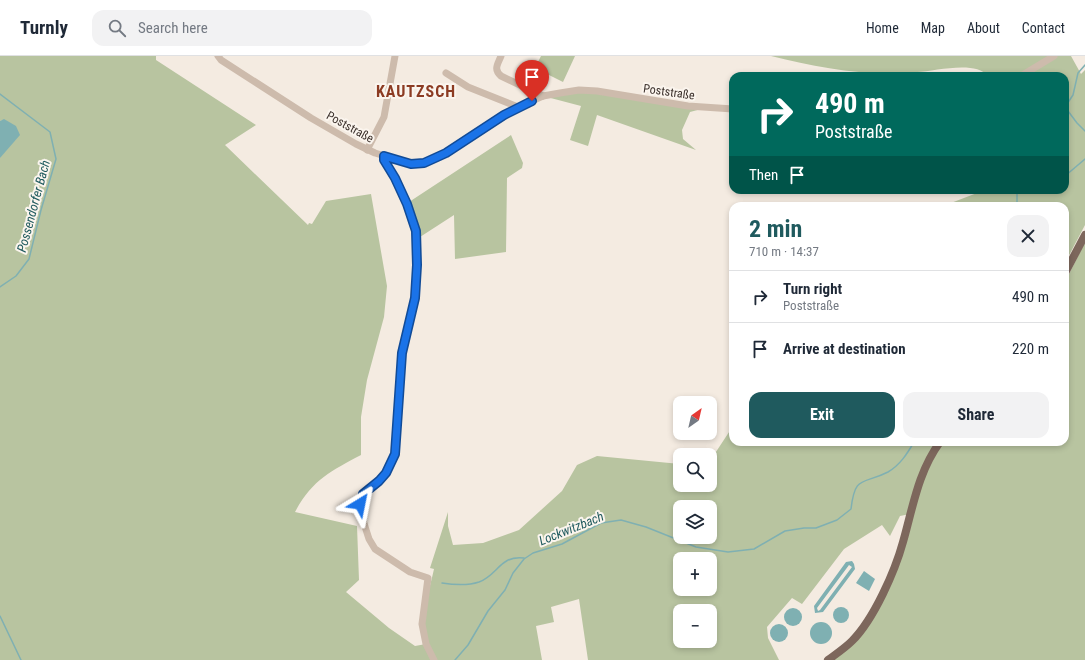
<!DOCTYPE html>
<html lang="en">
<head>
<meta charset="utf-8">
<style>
  :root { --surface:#fff; --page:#f2f2f3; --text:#1f2937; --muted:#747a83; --line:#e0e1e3; --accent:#1f5a5e }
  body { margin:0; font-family:"Roboto Condensed",sans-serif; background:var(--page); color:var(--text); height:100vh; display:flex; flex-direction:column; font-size:15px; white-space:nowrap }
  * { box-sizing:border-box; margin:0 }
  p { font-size:13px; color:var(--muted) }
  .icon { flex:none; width:22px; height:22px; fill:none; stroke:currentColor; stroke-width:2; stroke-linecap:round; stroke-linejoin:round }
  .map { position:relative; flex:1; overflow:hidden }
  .details { position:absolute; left:729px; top:146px; width:340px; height:244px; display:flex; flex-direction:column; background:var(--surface); border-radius:12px; box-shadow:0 2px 6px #0003 }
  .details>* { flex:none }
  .hud { position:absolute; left:729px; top:16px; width:340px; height:122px; border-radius:12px; box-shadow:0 2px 6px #0003; background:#00695c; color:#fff; overflow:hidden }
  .needle { width:26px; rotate:34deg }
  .fabs { position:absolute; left:673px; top:340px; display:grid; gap:8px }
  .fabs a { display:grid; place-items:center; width:44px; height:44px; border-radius:8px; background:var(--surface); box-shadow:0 2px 6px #0003; font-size:20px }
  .pin { position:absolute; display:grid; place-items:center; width:34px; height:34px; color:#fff; margin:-41px -17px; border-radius:50% 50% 50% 0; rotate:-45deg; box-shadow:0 0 4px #0007 }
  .pin .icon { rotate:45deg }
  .me { position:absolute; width:44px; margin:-22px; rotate:35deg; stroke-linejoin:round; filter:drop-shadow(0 0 3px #0008) }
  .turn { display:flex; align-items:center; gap:14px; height:84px; padding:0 20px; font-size:18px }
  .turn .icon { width:52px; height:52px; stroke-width:2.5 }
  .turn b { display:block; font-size:28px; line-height:34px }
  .then { display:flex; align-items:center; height:38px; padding:0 20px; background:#0003; gap:8px; font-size:15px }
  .round { display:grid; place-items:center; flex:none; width:42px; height:42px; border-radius:12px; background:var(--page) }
  .head { display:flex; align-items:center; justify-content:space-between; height:68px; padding:0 20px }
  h1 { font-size:24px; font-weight:700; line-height:30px; color:var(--accent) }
  .button { display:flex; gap:8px; margin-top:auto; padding:8px 20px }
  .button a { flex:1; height:46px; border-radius:12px; background:var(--accent); color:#fff; font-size:16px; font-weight:700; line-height:46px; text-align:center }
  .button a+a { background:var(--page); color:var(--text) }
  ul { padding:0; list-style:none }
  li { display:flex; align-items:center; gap:12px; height:52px; padding:0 20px; border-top:1px solid var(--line) }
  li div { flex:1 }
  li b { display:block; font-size:15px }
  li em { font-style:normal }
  header { display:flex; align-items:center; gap:24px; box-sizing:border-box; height:56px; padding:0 20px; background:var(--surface); border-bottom:1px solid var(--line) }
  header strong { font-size:19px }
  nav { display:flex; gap:22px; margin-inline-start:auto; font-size:14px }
  .search { width:280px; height:36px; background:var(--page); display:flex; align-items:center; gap:10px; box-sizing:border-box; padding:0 14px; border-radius:12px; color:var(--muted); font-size:15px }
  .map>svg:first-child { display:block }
</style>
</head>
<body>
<header>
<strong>Turnly</strong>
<div class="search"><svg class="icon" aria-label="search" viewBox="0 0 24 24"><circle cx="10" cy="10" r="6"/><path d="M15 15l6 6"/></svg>Search here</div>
<nav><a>Home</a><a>Map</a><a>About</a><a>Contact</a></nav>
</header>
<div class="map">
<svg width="1085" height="604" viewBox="0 0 1085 604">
  <rect width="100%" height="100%" fill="#f4ebe1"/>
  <g fill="#b8c4a0" fill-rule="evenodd">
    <path d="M 0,0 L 156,0 L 156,4 L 256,69 L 225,89 L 308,169 L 309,167 L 312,168 L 326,145 L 371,138 L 387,230 L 384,261 L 367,324 L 361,361 L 361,399 C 331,415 312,424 295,456 L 357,470 L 359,524 L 346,536 L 389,572 L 415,590 L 426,588 C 420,560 428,540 434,513 L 430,512 L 448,456 L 448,470 L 453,489 L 483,487 L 519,474 L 562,435 L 577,409 L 597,400 L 680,408 L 680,429 L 710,429 L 710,405 L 733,370 L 733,386 L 1065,386 L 1065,226 L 1085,186 L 1085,604 L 834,604 L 874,561 L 910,458 L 900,460 L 890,480 L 882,469 L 844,493 L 802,548 L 792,542 L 767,571 L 768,582 L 779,604 L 588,604 L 579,543 L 551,551 L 554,566 L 536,570 L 542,604 L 0,604 L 0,102 L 4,64 L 0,65 ZM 680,451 L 710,451 L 710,481 L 680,481 ZM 680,503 L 710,503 L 710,533 L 680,533 ZM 680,555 L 710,555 L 710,585 L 680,585 Z"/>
    <polygon points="541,0 575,0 563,26 535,12"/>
    <path d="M 771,0 L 1071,0 L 1081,18 L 1085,14 L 1085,169 L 1065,207 L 1065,150 L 943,150 L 977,137 L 979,134 L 1065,134 L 1065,20 L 988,20 C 976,4 935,15 917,16 C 868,21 819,12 771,0 Z"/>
    <polygon points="579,34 709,51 690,56 682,74 683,83 696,94 597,59 588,90 570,84 581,50 543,40"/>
    <polygon points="511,79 523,107 522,112 507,122 506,196 455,203 454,159 420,181 409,146"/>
  </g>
  <g fill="#7fb0b2" fill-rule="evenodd">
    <polygon points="4,63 16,70 20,79 0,102 0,65"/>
    <path d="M 852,505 L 854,508 L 855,513 L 823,556 L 815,557 L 814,550 L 846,506 ZM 849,509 L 852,511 L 820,554 L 818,555 L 817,552 Z"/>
    <polygon points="864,515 875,523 869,535 856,527"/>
    <circle cx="841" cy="559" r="8"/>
    <circle cx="793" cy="561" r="9"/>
    <circle cx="821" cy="577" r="11"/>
    <circle cx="779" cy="577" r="9"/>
  </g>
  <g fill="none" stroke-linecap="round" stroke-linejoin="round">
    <g stroke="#7fb0b2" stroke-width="1.5">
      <polyline points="1085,9 1078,17 1073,39 1065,51 1077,67 1085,75"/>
      <polyline points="0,38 50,76 56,103 41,154 29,203 16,220 0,231"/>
      <polyline points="1065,120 1085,103"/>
      <polyline points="1017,150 1017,134"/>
      <path d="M 442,527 C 455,529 467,530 479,526 C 498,519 500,499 524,502"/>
      <polyline points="0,560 21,604"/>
      <path d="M 455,604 L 468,589 L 488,555 L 505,534 L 513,517 L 524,503 L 533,497 L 562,488 L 601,467 L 621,464 L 646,471 L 696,491 L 728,496 L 754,493 L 785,475 L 804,472 L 816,472 L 837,464 L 851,453 C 855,418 863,429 888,416 C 900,409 907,398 914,386"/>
    </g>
    <g stroke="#cdbbac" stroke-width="7">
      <polyline points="218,0 221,4 311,62 356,88 375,97 411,108 424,107 446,97 518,51 543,40 560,37 579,34 597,35 688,50 733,53"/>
      <path d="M 501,0 C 498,8 493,13 501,20 L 543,40"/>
      <polyline points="446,17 468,31 518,51"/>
      <polyline points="1021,20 1054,0"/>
      <polyline points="367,94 384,61 395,0"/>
      <polyline points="384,100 384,105 395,121 407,148 416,175 417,209 415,242 402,297 395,398 386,417 379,425 363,439 360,448 360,455 369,483 375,493 410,516 428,522 422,568 426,588 434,604"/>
    </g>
    <g stroke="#7d675c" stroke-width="8">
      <polyline points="1065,217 1085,179"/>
      <path d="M 828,604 C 836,598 845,592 852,585 C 874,563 895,515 903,486 C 913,451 918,416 940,386"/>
    </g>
  </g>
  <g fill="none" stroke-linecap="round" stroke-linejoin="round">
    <defs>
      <polyline id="route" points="360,448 363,438 379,425 386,417 395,398 402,297 415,242 417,209 416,175 407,148 395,122 384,104 384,100 411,108 424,107 446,97 504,59 532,45"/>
    </defs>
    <use href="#route" stroke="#114b97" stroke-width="10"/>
    <use href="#route" stroke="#1a73e8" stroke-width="7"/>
  </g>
  <g text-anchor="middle" stroke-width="4" stroke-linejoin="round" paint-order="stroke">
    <g font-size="12" fill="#3b302b" stroke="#fbf5ee">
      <text transform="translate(669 36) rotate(8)" y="4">Poststraße</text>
      <text transform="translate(350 71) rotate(29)" y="4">Poststraße</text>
    </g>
    <g font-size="13" font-style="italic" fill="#1f5a5e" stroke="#fbf5ee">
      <text transform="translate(33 150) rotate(-75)" y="5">Possendorfer Bach</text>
      <text transform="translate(571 472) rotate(-22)" y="5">Lockwitzbach</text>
    </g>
    <g font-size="16" font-weight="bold" letter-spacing="1" fill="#8c3b22" stroke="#fbf5ee">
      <text x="416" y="41">KAUTZSCH</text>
    </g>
  </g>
</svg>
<div class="fabs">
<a><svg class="needle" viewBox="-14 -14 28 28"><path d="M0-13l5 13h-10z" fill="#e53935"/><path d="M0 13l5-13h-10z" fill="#747a83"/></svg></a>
<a><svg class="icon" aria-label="search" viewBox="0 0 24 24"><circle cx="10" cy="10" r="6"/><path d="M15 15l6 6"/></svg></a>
<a><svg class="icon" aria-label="layers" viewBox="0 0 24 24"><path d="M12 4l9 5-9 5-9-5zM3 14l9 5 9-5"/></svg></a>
<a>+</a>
<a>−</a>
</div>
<div class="pin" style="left:532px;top:45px;background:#d93025"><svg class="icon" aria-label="arrive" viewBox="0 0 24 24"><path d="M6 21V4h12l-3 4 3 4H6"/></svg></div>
<svg class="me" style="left:360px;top:448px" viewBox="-20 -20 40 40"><path d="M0-17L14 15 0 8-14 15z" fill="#1a73e8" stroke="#fff" stroke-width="4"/></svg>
<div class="hud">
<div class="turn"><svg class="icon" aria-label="right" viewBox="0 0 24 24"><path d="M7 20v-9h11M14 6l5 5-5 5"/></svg><div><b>490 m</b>Poststraße</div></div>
<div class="then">Then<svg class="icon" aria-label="arrive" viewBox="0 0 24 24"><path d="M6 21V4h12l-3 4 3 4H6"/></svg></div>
</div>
<section class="details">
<div class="head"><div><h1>2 min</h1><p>710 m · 14:37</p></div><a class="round"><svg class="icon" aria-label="close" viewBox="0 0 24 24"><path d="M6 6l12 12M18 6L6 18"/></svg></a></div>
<ul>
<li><svg class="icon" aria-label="right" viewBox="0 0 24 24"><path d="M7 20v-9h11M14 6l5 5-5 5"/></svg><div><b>Turn right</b><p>Poststraße</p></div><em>490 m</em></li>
<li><svg class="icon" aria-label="arrive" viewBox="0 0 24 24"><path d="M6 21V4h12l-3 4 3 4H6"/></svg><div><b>Arrive at destination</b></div><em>220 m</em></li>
</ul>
<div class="button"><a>Exit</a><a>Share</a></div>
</section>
</div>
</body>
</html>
